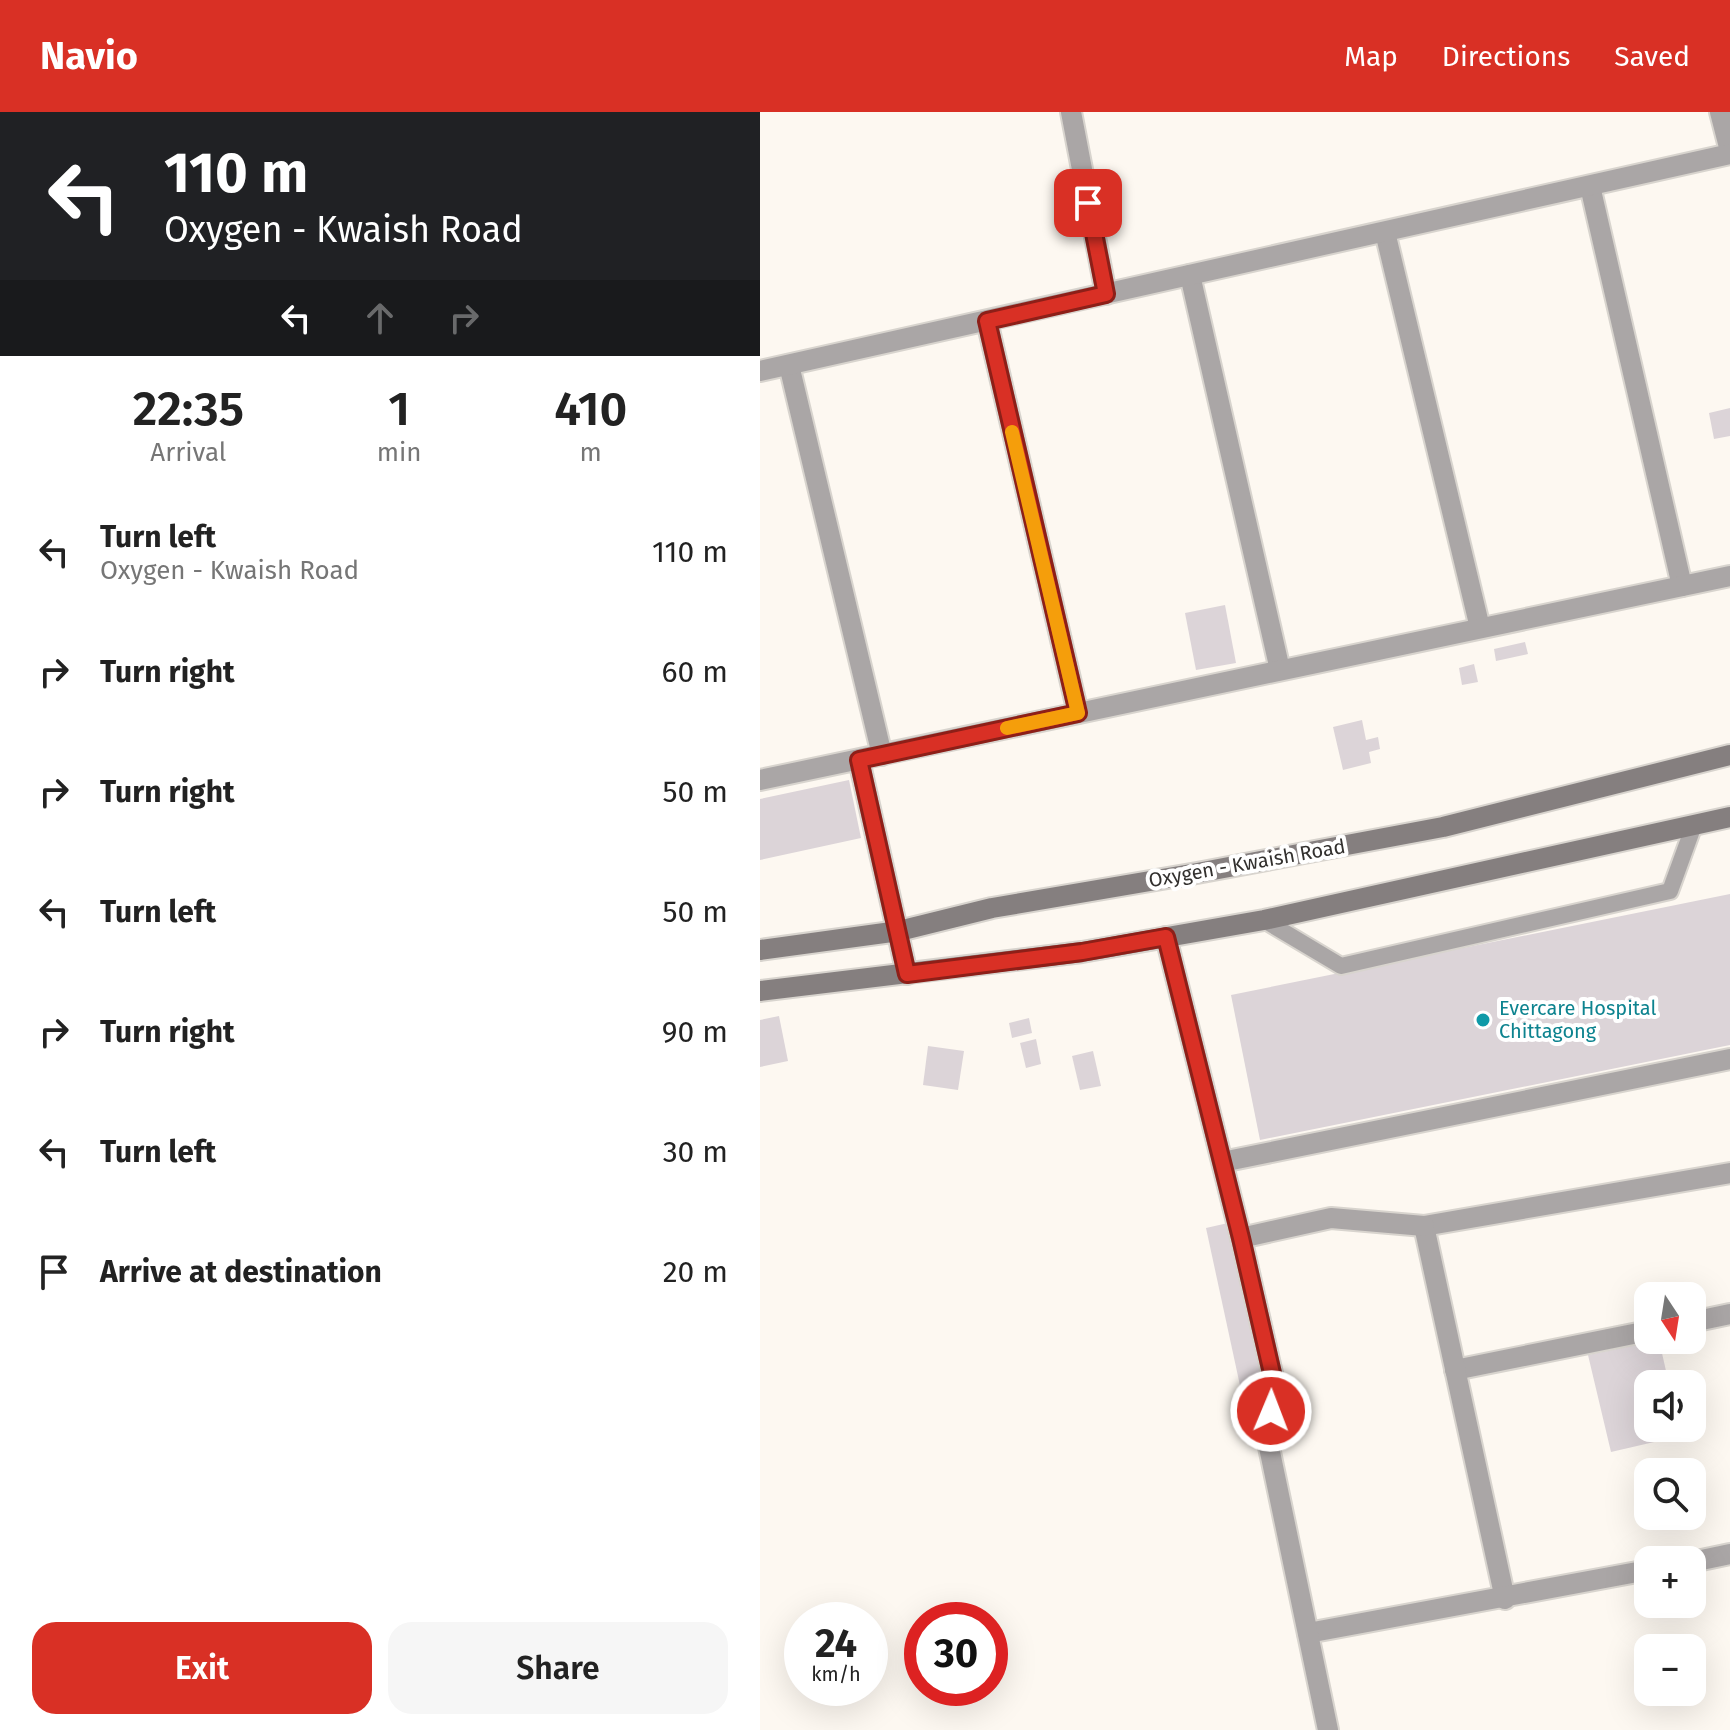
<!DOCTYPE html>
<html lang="en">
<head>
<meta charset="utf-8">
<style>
  :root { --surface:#fff; --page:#f6f6f6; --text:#222; --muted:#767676; --accent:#d93025 }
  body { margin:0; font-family:"Fira Sans",sans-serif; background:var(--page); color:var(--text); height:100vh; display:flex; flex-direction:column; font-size:30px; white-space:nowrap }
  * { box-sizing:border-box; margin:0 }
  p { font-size:26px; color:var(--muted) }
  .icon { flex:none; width:44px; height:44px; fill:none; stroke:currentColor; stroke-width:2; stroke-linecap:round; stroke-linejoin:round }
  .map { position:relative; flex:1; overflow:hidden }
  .sheet { display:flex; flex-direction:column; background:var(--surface); width:760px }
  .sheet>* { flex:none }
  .guide { background:#202124; color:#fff; overflow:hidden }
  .needle { width:52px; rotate:168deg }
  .tools { position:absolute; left:874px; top:1170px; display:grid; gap:16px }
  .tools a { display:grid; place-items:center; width:72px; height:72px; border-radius:16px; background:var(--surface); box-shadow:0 8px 32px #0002; font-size:40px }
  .speed { position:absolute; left:24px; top:1490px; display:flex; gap:16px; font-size:40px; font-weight:700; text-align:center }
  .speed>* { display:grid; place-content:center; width:104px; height:104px; border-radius:50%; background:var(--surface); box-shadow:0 8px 32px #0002; line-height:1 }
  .speed small { font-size:20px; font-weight:400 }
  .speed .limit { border:12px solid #d22; background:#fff; color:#111 }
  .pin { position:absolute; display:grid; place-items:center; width:68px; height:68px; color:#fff; margin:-34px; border-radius:16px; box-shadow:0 4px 12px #0006 }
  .me { position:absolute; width:88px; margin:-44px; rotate:1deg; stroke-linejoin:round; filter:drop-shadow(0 0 6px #0008) }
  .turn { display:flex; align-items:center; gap:28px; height:168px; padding:0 32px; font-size:36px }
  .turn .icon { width:104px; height:104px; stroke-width:2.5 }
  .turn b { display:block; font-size:56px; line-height:68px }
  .lanes { display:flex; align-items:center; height:76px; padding:0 32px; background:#0003; justify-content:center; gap:40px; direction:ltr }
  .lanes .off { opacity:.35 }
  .eta { display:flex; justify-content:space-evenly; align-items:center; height:136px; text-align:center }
  .eta b { font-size:48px; font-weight:600; line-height:56px }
  .action { display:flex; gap:16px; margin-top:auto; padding:16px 32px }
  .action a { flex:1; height:92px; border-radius:24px; background:var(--accent); color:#fff; font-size:32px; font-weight:600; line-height:92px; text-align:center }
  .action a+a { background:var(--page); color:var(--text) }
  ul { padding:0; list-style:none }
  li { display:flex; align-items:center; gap:24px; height:120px; padding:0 32px }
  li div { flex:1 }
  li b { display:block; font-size:30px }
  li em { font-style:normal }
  header { display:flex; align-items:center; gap:48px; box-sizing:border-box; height:112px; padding:0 40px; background:var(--accent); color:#fff }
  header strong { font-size:38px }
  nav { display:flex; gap:44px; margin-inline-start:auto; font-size:28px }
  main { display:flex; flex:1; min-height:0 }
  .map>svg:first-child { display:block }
</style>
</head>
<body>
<header>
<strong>Navio</strong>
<nav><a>Map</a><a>Directions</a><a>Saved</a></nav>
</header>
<main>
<section class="sheet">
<div class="guide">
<div class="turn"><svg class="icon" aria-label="left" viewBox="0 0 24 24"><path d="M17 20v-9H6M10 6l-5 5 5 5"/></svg><div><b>110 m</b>Oxygen - Kwaish Road</div></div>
<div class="lanes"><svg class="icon" aria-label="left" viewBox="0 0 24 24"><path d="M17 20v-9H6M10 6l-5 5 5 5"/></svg><svg class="icon off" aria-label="ahead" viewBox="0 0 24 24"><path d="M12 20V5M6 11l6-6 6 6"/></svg><svg class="icon off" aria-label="right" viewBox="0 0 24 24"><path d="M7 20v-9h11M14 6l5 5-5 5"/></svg></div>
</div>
<div class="eta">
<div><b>22:35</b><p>Arrival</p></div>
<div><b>1</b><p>min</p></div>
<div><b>410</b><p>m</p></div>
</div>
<ul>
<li><svg class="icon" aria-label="left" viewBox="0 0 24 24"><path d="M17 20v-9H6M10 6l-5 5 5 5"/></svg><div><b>Turn left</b><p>Oxygen - Kwaish Road</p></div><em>110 m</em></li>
<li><svg class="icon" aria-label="right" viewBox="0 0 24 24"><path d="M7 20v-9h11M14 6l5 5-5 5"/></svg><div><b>Turn right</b></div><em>60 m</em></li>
<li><svg class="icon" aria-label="right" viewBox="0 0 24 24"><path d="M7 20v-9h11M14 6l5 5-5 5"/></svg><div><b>Turn right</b></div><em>50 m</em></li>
<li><svg class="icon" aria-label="left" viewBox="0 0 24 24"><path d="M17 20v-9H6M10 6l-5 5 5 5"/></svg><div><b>Turn left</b></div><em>50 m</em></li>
<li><svg class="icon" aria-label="right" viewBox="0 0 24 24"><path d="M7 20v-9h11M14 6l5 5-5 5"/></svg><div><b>Turn right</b></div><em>90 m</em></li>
<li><svg class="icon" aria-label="left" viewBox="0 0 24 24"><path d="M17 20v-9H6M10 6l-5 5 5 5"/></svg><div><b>Turn left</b></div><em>30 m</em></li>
<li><svg class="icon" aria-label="arrive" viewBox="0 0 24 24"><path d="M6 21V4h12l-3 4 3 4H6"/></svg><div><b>Arrive at destination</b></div><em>20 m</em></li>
</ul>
<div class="action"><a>Exit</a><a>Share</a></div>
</section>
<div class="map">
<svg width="970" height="1618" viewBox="0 0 970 1618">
  <rect width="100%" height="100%" fill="#fdf8f1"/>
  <g fill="#dcd4d8">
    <polygon points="970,296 970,324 954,327 949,301"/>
    <polygon points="465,493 476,551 436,558 425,501"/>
    <polygon points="765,530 768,542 736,549 734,537"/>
    <polygon points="714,552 718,570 702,573 699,556"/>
    <polygon points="602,608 606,628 618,625 620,637 609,640 611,651 583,658 573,615"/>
    <polygon points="89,668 101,726 0,748 0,687"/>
    <polygon points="970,782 970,933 500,1028 471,883"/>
    <polygon points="19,904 28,949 0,955 0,908"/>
    <polygon points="269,906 272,921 252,926 249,911"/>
    <polygon points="276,927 281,952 266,956 260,931"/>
    <polygon points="168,934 204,939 198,978 163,973"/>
    <polygon points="333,939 341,974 320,978 312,944"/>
    <polygon points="468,1111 506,1288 484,1292 446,1116"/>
    <polygon points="899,1228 909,1272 888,1272 888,1316 919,1316 920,1324 851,1340 828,1243"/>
  </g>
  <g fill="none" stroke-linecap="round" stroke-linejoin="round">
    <defs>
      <polyline id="service" points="504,808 581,854 910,779 934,713"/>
      <g id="minor">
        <polyline points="311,0 346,182"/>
        <polyline points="960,0 970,39"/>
        <polyline points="830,74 922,474"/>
        <polyline points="625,120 720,516"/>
        <polyline points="430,163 520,558"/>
        <polyline points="227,209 318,601"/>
        <polyline points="29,253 122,643"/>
        <polyline points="0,259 970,42"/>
        <polyline points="99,648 147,862"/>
        <polyline points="0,668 970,464"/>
        <polyline points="406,825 481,1126"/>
        <polyline points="472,1048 970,947"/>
        <polyline points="932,1210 970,1202"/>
        <polyline points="695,1258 888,1219"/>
        <polyline points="932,1450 970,1442"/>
        <polyline points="745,1487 664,1114 970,1061"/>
        <polyline points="548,1521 888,1458"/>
        <polyline points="568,1618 505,1316 517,1283 481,1126 571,1106 664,1114"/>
      </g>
      <g id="secondary">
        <polyline points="0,838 139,819 232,796 437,761 683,715 970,643"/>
        <polyline points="0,879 322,840 504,808 970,705"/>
      </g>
    </defs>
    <use href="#service" stroke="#d8d4ce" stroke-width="20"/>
    <use href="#minor" stroke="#d8d4ce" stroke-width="24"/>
    <use href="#secondary" stroke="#d8d4ce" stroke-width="24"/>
    <use href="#service" stroke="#aaa6a6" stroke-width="16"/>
    <use href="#minor" stroke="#aaa6a6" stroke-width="20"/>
    <use href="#secondary" stroke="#857f7f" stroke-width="20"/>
  </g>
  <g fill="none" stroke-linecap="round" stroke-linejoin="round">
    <defs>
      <polyline id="route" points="328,91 346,182 227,209 318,601 99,648 147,862 322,840 406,825 481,1126 517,1283 511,1299"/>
    </defs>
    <use href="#route" stroke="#8d1f18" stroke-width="20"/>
    <use href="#route" stroke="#d93025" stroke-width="14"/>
    <polyline stroke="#f59e0b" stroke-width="14" points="247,616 318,601 252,320"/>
  </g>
  <circle fill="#0f9aa8" stroke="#fff" stroke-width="3" cx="723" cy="908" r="8"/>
  <g text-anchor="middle" stroke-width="8" stroke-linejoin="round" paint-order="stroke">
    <g font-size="20" fill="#32302e" stroke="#fff">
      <text transform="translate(487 751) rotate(-10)" y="7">Oxygen - Kwaish Road</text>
    </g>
    <g font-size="20" fill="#0d838f" stroke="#fff" text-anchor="start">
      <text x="739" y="903">Evercare Hospital<tspan x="739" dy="23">Chittagong</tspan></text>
    </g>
  </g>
</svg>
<div class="tools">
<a><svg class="needle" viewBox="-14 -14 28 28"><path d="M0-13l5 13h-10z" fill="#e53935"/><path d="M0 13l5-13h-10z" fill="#767676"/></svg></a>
<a><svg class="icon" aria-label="sound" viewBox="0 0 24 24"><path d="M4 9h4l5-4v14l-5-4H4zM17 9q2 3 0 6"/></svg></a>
<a><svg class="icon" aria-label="search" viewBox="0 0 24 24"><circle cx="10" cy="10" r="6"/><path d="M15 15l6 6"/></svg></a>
<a>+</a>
<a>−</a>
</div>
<div class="speed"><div>24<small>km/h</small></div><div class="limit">30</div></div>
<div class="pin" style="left:328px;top:91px;background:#d93025"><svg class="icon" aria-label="arrive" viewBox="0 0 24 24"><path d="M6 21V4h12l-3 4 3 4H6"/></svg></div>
<svg class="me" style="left:511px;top:1299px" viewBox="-20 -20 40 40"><circle r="17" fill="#d93025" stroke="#fff" stroke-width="3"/><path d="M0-11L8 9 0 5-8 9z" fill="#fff"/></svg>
</div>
</main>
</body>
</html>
